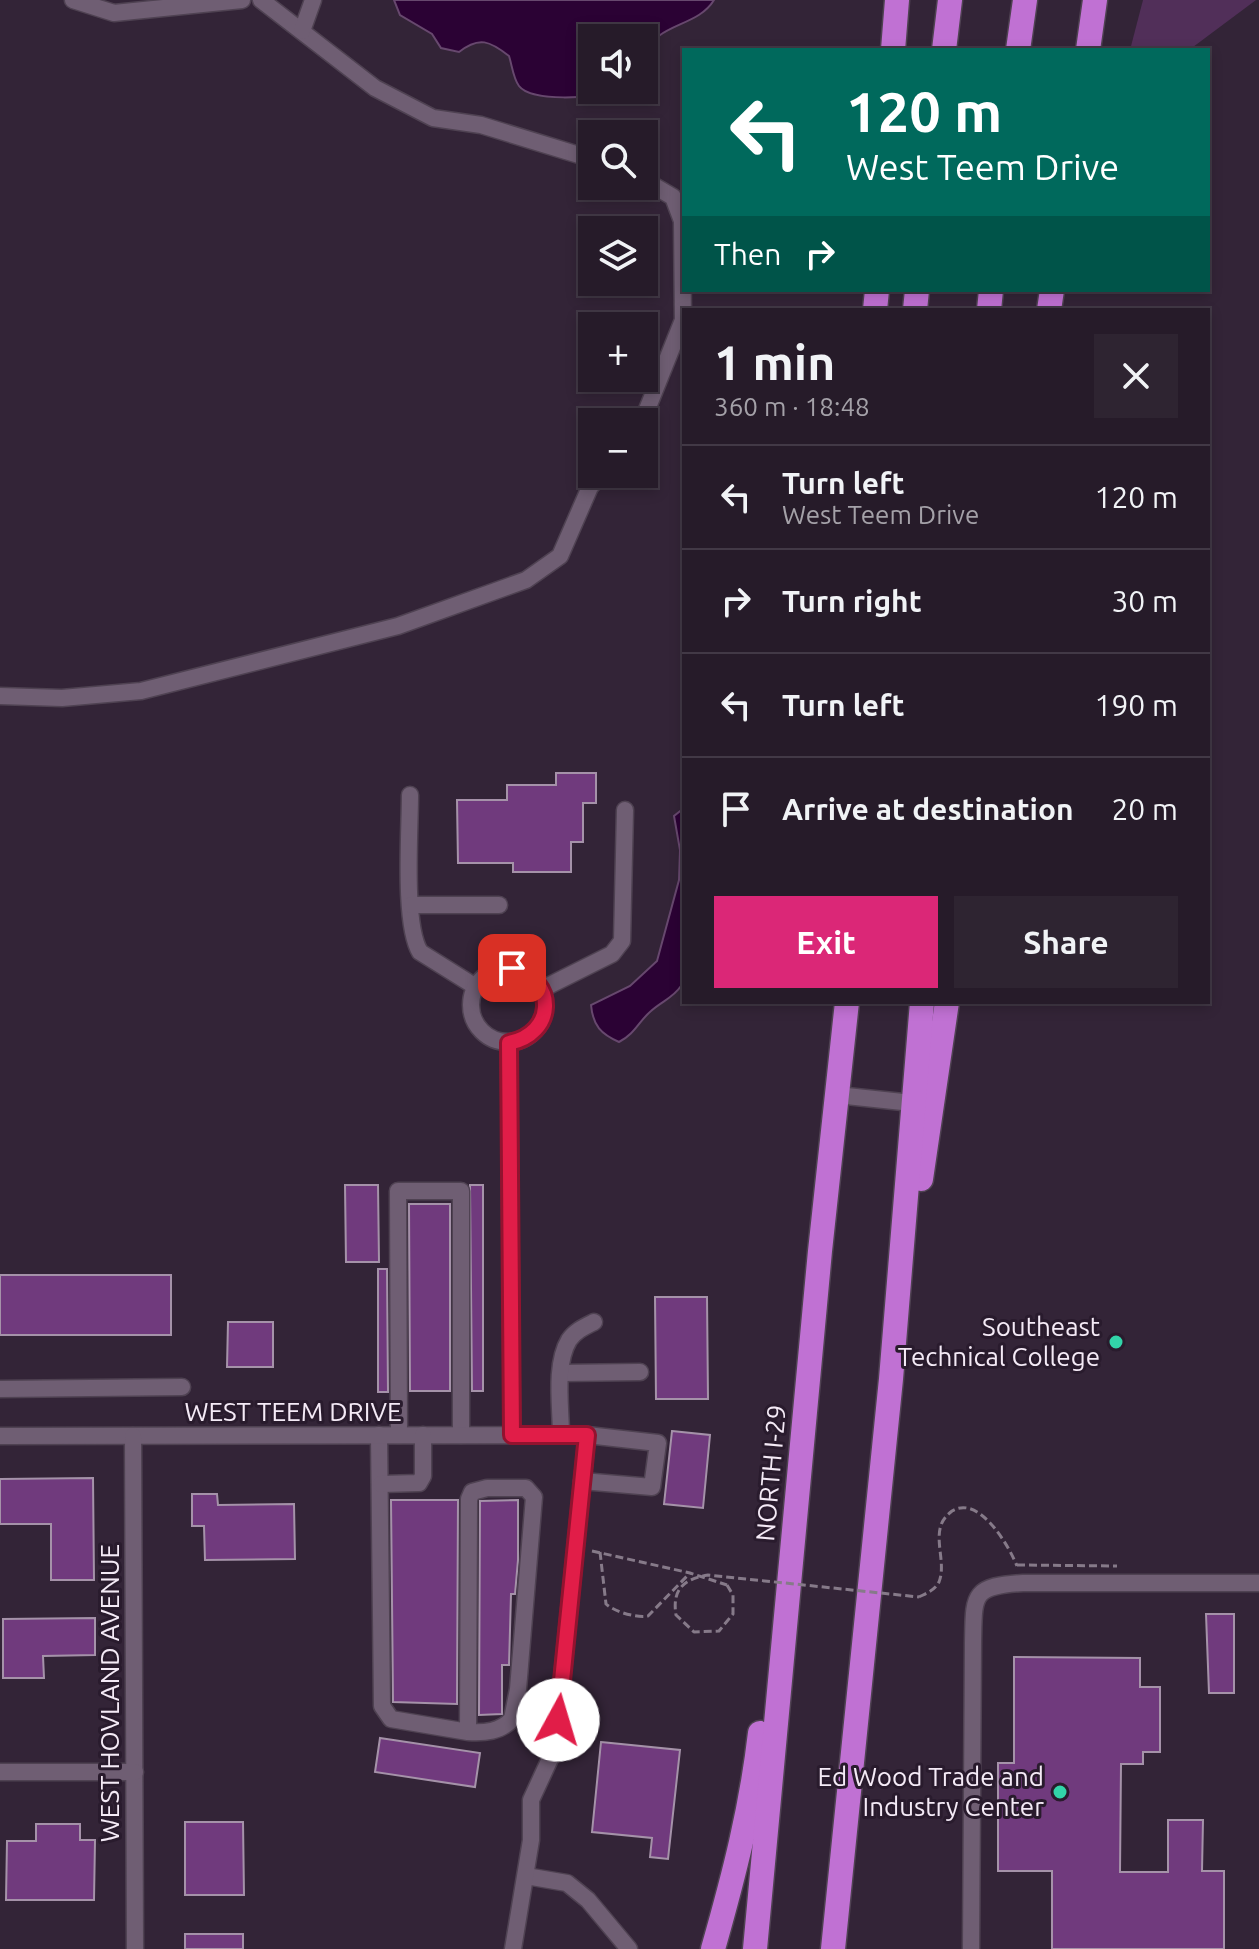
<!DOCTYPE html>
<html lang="en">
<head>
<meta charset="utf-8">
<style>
  :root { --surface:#261b29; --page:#2e2431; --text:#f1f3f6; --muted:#a4a1a8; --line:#423946; --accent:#db2777 }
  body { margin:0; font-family:Ubuntu,sans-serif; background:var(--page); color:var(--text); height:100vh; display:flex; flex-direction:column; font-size:30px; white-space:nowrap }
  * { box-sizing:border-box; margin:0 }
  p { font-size:26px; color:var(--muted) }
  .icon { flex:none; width:44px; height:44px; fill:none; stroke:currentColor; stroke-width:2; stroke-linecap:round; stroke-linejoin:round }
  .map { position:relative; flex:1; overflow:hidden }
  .sheet { position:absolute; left:682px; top:308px; width:528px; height:696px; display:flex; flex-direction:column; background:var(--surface); border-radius:0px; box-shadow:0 4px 12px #0003,0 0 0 2px var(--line) }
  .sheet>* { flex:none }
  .guide { position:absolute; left:682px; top:48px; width:528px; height:244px; border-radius:0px; box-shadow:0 4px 12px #0003,0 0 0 2px var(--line); background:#00695c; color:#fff; overflow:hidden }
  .tools { position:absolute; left:578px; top:24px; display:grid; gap:16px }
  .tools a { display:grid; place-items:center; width:80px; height:80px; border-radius:0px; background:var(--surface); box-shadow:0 4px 12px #0003,0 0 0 2px var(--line); font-size:40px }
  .pin { position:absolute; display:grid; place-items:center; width:68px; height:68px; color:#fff; margin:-34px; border-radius:16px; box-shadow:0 4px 12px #0006 }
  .me { position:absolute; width:88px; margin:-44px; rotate:6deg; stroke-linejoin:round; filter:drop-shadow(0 0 6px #0008) }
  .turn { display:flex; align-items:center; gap:28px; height:168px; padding:0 32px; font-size:36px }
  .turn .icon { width:104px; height:104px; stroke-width:2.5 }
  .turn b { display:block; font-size:56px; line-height:68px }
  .then { display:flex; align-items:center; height:76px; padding:0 32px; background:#0003; gap:16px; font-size:30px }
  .round { display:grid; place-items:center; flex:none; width:84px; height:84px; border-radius:0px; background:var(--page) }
  .headline { display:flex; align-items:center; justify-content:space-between; height:136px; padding:0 32px }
  h1 { font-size:48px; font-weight:700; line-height:60px }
  .primary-button { display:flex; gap:16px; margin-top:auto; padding:16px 32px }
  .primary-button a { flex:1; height:92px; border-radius:0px; background:var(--accent); color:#fff; font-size:32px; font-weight:700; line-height:92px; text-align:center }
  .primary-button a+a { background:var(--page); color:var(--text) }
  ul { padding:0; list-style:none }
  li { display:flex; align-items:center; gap:24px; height:104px; padding:0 32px; border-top:2px solid var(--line) }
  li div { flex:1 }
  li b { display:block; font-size:30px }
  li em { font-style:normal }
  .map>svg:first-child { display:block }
</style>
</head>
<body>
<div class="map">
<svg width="1259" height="1949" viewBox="0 0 1259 1949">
  <rect width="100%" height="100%" fill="#332437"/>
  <polygon fill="#512f59" points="1143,0 1256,0 1189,50 1130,50"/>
  <g fill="#2b0234" stroke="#67486e" stroke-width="2">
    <path d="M 394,0 L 714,0 C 697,28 656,22 644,56 L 644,38 L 592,38 L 592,90 L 611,90 C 595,99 531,102 519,86 C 513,78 512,65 509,56 C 490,41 479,36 459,52 L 441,48 L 432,34 L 400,15 Z"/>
    <path d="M 684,808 L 681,986 C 673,998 662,1001 651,1011 C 639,1021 635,1034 619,1042 C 601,1034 593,1026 591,1005 L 630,986 L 657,961 L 679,880 L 680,850 L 674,816 Z"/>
  </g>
  <g fill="#703a7d" stroke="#a592a9" stroke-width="2">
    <polygon points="556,773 596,773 596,803 583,803 583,842 571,842 571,872 513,872 513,863 458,863 457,800 507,800 507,785 556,785"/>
    <polygon points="345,1185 378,1185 379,1262 346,1262"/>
    <polygon points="470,1185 483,1185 483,1391 472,1391"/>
    <polygon points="409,1204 450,1204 450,1391 410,1391"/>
    <polygon points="378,1269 387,1269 388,1392 378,1392"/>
    <rect x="0" y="1275" width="171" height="60"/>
    <polygon points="655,1297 707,1297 708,1399 656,1399"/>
    <polygon points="228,1322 273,1322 273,1367 227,1367"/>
    <polygon points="672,1431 710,1435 703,1508 664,1504"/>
    <polygon points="93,1478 94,1580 51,1580 51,1524 0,1524 0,1479"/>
    <polygon points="192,1494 217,1494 218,1505 294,1504 295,1559 205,1560 204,1526 192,1526"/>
    <polygon points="391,1500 458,1500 457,1704 393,1702"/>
    <polygon points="518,1500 518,1560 515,1594 511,1594 509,1665 502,1665 502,1714 479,1715 480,1501"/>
    <polygon points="1206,1614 1234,1614 1234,1693 1209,1693"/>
    <polygon points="95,1618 95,1655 43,1656 44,1678 3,1678 3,1619"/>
    <polygon points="1014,1657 1140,1658 1140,1687 1160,1687 1160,1752 1143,1752 1143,1764 1121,1764 1120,1872 1168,1872 1168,1820 1203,1820 1202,1871 1224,1871 1224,1949 1052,1949 1052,1871 998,1871 998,1763 1014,1763"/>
    <polygon points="380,1738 480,1753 475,1787 375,1772"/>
    <polygon points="601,1742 680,1750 668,1859 650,1857 652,1838 592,1832"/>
    <polygon points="185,1822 243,1822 244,1895 185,1895"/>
    <polygon points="36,1824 80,1824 80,1840 95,1840 94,1900 6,1900 7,1841 36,1841"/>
    <rect x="185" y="1934" width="58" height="15"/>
  </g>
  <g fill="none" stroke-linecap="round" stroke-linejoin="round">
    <defs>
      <g id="minor">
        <polyline points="73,0 114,13 242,0"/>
        <polyline points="261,0 375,88 433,118 481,125 592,159"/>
        <polyline points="302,31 313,0"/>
        <polyline points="642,422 683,320 682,221 673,197 644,180"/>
        <polyline points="0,696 62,698 141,691 398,626 526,580 560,556 590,487 601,474"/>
        <path d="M 410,795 C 410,831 403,924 420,952 L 476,987"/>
        <polyline points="411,905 499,905"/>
        <circle cx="508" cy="1005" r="37"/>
        <polyline points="542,989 612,954 622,941 625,810"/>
        <polyline points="509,1043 512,1435"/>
        <polyline points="837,1095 912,1103"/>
        <polyline points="561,1373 640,1372"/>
        <polyline points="0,1389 182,1387"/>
        <path d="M 379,1435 L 382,1706 L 391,1719 L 468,1732 C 484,1733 501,1732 512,1719 L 518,1689 L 534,1497 L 526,1488 L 487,1488 L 472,1492 L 469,1499 L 468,1732"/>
        <polyline points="399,1435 398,1191 461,1191 461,1435"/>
        <path d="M 561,1435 C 561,1408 554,1365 569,1340 C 575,1331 584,1327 594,1322"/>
        <polyline points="0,1436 587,1435 658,1443 652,1487 582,1481"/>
        <polyline points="133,1436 135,1949"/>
        <polyline points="381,1484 419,1483 423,1476 423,1435"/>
        <polyline points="0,1772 135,1772"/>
        <polyline points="526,1876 567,1883 588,1900 629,1949"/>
        <polyline points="513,1949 531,1840 531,1800 555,1748 587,1435"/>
        <path d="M 971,1949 L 973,1643 C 974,1595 971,1586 1023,1583 L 1259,1583"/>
      </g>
      <g id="highway">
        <polyline points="893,50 897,0"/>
        <polyline points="944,50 950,0"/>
        <polyline points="1018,50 1025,0"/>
        <polyline points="1088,50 1095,0"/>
        <polyline points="875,310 877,290"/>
        <polyline points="915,310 917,290"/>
        <polyline points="989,310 991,290"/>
        <polyline points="1049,310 1052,290"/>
        <polyline points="921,1179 947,1002"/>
        <path d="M 713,1949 C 734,1875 751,1810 760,1733"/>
        <polyline points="755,1949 820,1251 847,1002"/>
        <polyline points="833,1949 891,1379 922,1002"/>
      </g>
    </defs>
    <use href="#minor" stroke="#4f4252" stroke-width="19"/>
    <use href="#highway" stroke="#4f4252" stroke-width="27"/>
    <g stroke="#867a89" stroke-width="3" stroke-dasharray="8 4" stroke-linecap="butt">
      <polyline points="592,1551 690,1573 727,1585"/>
      <path d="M 600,1552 L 606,1604 C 615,1612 636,1618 648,1616 L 690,1573"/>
      <polyline points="1017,1565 1117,1566"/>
      <path d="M 919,1597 C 927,1593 935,1590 939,1582 C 946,1564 935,1543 941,1525 C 943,1519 947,1515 952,1511 C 979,1494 1009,1546 1017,1566"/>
    </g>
    <use href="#minor" stroke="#6f5e73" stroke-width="16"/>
    <use href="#highway" stroke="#c071d3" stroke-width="24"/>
    <path stroke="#867a89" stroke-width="3" stroke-dasharray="8 4" stroke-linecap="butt" d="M 727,1585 L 733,1595 L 733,1614 L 719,1631 L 694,1632 L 676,1615 C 672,1590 683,1579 708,1575 L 919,1597"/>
  </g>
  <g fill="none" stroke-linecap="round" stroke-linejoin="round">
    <defs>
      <path id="route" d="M 512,968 C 558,981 555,1034 509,1043 L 512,1435 L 587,1435 L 558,1720"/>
    </defs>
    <use href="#route" stroke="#92132f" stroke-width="20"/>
    <use href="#route" stroke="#e11d48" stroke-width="14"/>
  </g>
  <g fill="#32d4a9" stroke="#291b2d" stroke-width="3">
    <circle cx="1116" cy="1342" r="8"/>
    <circle cx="1060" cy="1792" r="8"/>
  </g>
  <g text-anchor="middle" stroke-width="6" stroke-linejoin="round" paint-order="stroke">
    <g font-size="26" fill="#f4eaf6" stroke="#291b2d" text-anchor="end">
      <text x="1100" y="1336">Southeast<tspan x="1100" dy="30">Technical College</tspan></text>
      <text x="1044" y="1786">Ed Wood Trade and<tspan x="1044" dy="30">Industry Center</tspan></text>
    </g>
    <g font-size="26" fill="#f4eaf6" stroke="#291b2d">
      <text x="293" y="1421">WEST TEEM DRIVE</text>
      <text transform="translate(771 1473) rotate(-85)" y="9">NORTH I-29</text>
      <text transform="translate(110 1693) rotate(-90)" y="9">WEST HOVLAND AVENUE</text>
    </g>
  </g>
</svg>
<div class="tools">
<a><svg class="icon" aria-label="sound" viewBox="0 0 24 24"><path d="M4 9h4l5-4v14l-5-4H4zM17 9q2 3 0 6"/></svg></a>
<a><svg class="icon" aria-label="search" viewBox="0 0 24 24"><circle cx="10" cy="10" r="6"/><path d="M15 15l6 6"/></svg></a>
<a><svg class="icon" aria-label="layers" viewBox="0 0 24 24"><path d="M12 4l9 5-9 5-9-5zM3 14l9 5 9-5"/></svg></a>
<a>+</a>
<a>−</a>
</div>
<div class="pin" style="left:512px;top:968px;background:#d93025"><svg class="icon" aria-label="arrive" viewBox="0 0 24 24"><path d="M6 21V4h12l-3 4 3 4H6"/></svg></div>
<svg class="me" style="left:558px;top:1720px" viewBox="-20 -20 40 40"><circle r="19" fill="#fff"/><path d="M0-13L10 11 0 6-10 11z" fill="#e11d48"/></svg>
<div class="guide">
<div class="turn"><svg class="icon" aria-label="left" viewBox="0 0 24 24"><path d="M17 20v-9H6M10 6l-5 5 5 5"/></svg><div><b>120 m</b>West Teem Drive</div></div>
<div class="then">Then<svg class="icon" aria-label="right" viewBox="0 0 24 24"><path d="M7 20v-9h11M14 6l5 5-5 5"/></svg></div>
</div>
<section class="sheet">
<div class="headline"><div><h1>1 min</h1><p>360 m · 18:48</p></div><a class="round"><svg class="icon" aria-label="close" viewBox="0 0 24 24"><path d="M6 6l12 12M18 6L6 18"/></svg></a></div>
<ul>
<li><svg class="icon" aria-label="left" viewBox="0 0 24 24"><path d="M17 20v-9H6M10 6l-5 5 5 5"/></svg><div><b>Turn left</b><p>West Teem Drive</p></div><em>120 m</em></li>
<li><svg class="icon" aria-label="right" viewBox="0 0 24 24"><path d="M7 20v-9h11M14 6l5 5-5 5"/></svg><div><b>Turn right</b></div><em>30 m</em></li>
<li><svg class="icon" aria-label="left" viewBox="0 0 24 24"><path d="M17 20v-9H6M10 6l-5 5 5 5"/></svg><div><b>Turn left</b></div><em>190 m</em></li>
<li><svg class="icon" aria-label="arrive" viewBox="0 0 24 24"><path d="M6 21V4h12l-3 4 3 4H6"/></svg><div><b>Arrive at destination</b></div><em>20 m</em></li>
</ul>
<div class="primary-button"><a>Exit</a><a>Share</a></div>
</section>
</div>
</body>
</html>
